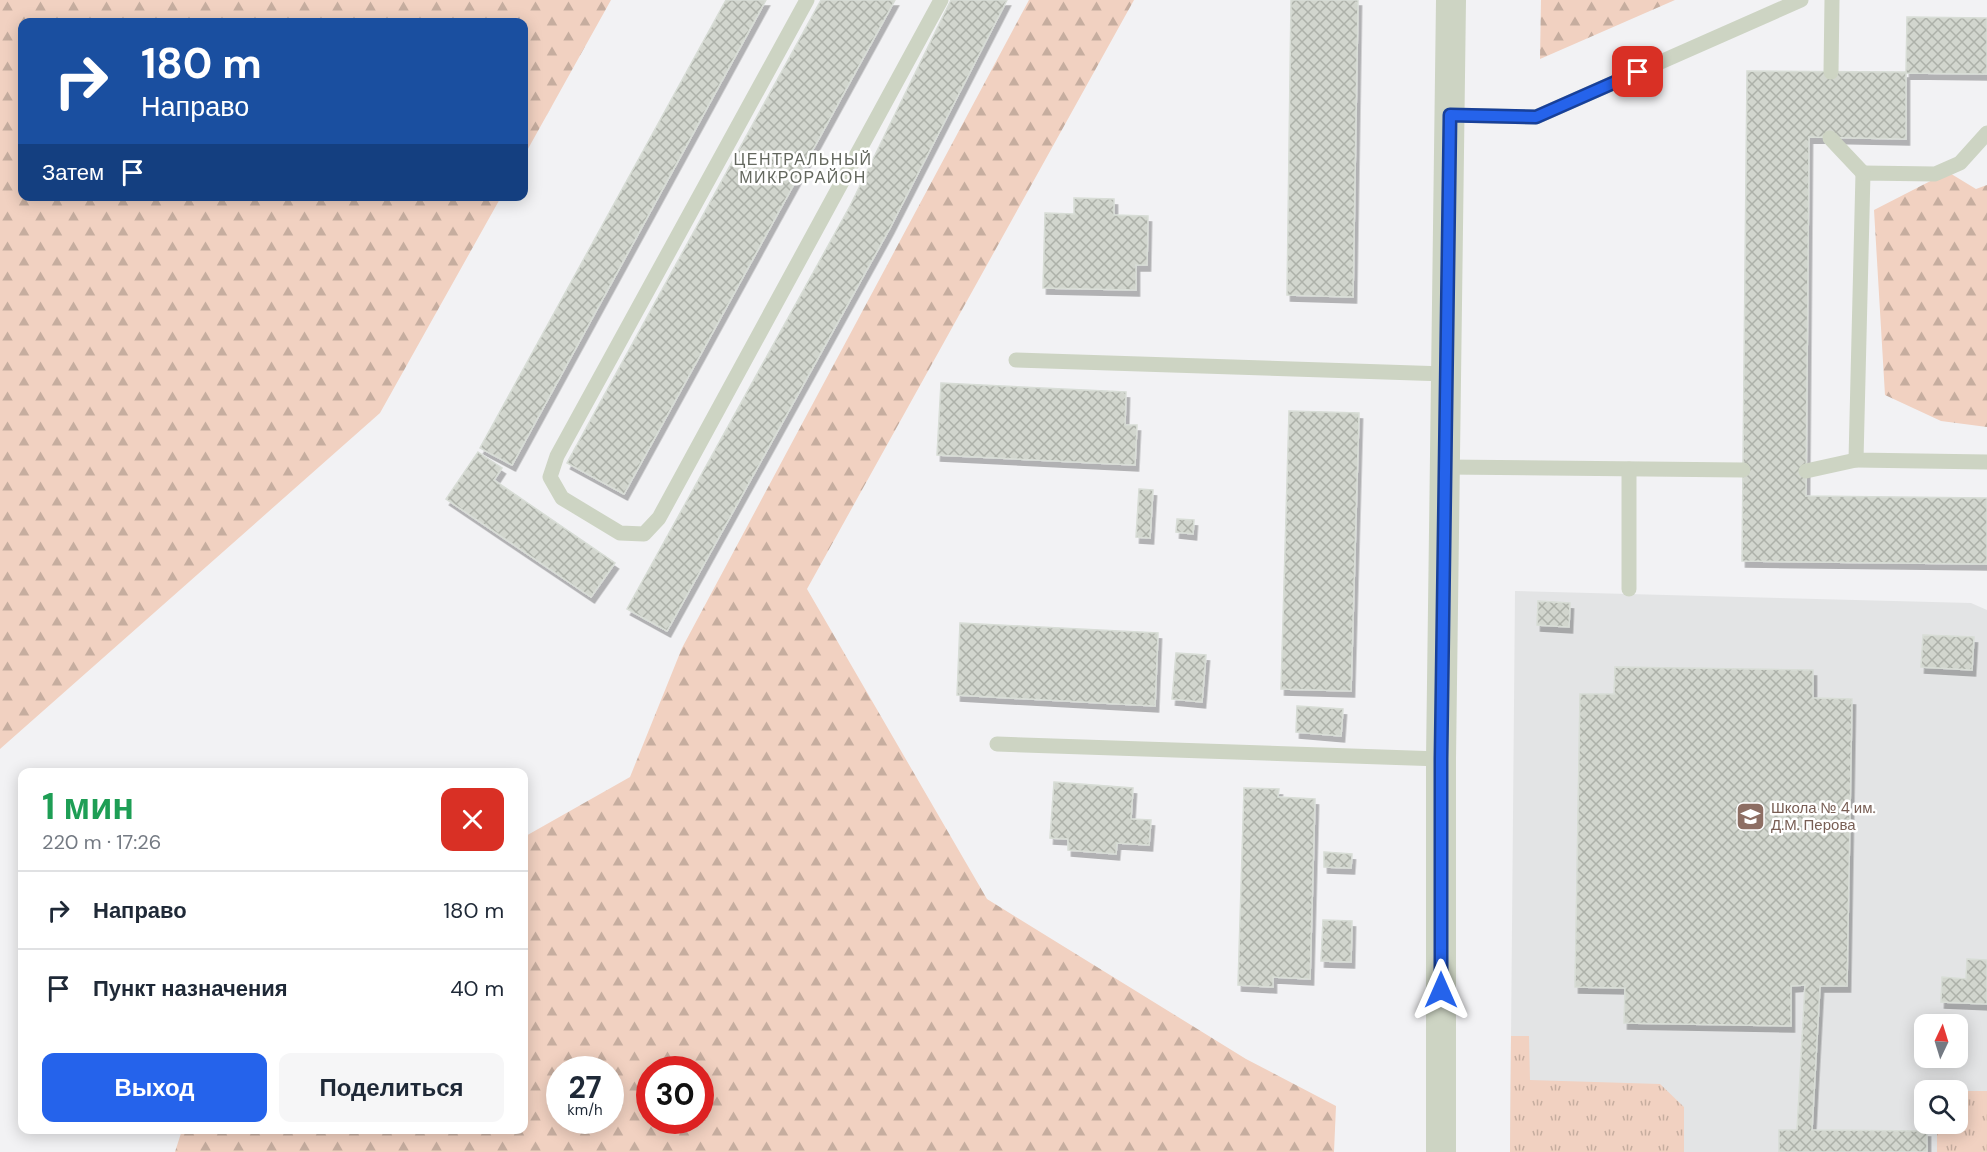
<!DOCTYPE html>
<html lang="ru">
<head>
<meta charset="utf-8">
<style>
  :root { --surface:#fff; --page:#f6f6f7; --text:#1f2937; --muted:#747a83; --line:#e0e1e3; --accent:#2563eb }
  body { margin:0; font-family:"DM Sans",sans-serif; background:var(--page); color:var(--text); height:100vh; display:flex; flex-direction:column; font-size:22px; white-space:nowrap }
  * { box-sizing:border-box; margin:0 }
  p { font-size:20px; color:var(--muted) }
  .icon { flex:none; width:33px; height:33px; fill:none; stroke:currentColor; stroke-width:2; stroke-linecap:round; stroke-linejoin:round }
  .map { position:relative; flex:1; overflow:hidden }
  .details { position:absolute; left:18px; top:768px; width:510px; height:366px; display:flex; flex-direction:column; background:var(--surface); border-radius:12px; box-shadow:0 3px 15px #0003 }
  .details>* { flex:none }
  .guide { position:absolute; left:18px; top:18px; width:510px; height:183px; border-radius:12px; box-shadow:0 3px 15px #0003; background:#1a4fa0; color:#fff; overflow:hidden }
  .needle { width:39px; rotate:4deg }
  .fabs { position:absolute; left:1914px; top:1014px; display:grid; gap:12px }
  .fabs a { display:grid; place-items:center; width:54px; height:54px; border-radius:12px; background:var(--surface); box-shadow:0 3px 15px #0003; font-size:30px }
  .speed { position:absolute; left:546px; top:1056px; display:flex; gap:12px; font-size:30px; font-weight:700; text-align:center }
  .speed>* { display:grid; place-content:center; width:78px; height:78px; border-radius:50%; background:var(--surface); box-shadow:0 3px 15px #0003; line-height:1 }
  .speed small { font-size:15px; font-weight:400 }
  .speed .limit { border:9px solid #d22; background:#fff; color:#111 }
  .pin { position:absolute; display:grid; place-items:center; width:51px; height:51px; color:#fff; margin:-26px; border-radius:12px; box-shadow:0 3px 9px #0006 }
  .me { position:absolute; width:66px; margin:-33px; rotate:0deg; stroke-linejoin:round; filter:drop-shadow(0 0 4px #0008) }
  .turn { display:flex; align-items:center; gap:21px; height:126px; padding:0 24px; font-size:27px }
  .turn .icon { width:78px; height:78px; stroke-width:2.5 }
  .turn b { display:block; font-size:42px; line-height:51px }
  .then { display:flex; align-items:center; height:57px; padding:0 24px; background:#0003; gap:12px; font-size:22px }
  .round { display:grid; place-items:center; flex:none; width:63px; height:63px; border-radius:12px; background:var(--page) }
  .summary { display:flex; align-items:center; justify-content:space-between; height:102px; padding:0 24px }
  h1 { font-size:36px; font-weight:700; line-height:45px; color:#1e9e55 }
  .primary-button { display:flex; gap:12px; margin-top:auto; padding:12px 24px }
  .primary-button a { flex:1; height:69px; border-radius:12px; background:var(--accent); color:#fff; font-size:24px; font-weight:700; line-height:69px; text-align:center }
  .primary-button a+a { background:var(--page); color:var(--text) }
  ul { padding:0; list-style:none }
  li { display:flex; align-items:center; gap:18px; height:78px; padding:0 24px; border-top:2px solid var(--line) }
  li div { flex:1 }
  li b { display:block; font-size:22px }
  li em { font-style:normal }
  .map>svg:first-child { display:block }
</style>
</head>
<body>
<div class="map">
<svg width="1987" height="1152" viewBox="0 0 1987 1152">
  <defs>
    <pattern id="grass-tufts" width="24" height="20" patternUnits="userSpaceOnUse" patternTransform="scale(1.5)"><rect width="24" height="20" fill="#f1d1c1"/><path d="M3 7l-1-3M5 7V3M7 7l1-3M15 17l-1-3M17 17v-4M19 17l1-3" fill="none" stroke="#c6ad9f"/></pattern>
    <pattern id="forest-firs" width="22" height="20" patternUnits="userSpaceOnUse" patternTransform="scale(1.5)"><rect width="22" height="20" fill="#f1d1c1"/><path d="M5 1l3.5 6h-7zM16 11l3.5 6h-7z" fill="#c6ad9f"/></pattern>
    <pattern id="building-cross-hatch" width="8" height="8" patternUnits="userSpaceOnUse" patternTransform="scale(1.5)"><rect width="8" height="8" fill="#d2d6ce"/><path d="M0 0l8 8M0 8l8-8" fill="none" stroke="#adb1a9"/></pattern>
    <filter id="shadow"><feDropShadow dx="3.5" dy="6" stdDeviation="0" flood-color="#0004"/></filter>
  </defs>
  <rect width="100%" height="100%" fill="#f2f2f4"/>
  <path fill="#e3e4e5" fill-rule="evenodd" d="M 1515,591 L 1971,603 L 1987,610 L 1987,1152 L 1510,1152 ZM 1924,1024 L 1958,1024 L 1958,1058 L 1924,1058 ZM 1924,1090 L 1958,1090 L 1958,1124 L 1924,1124 Z"/>
  <g fill="url(#grass-tufts)">
    <polygon points="1511,1036 1529,1036 1530,1080 1660,1084 1684,1107 1684,1152 1510,1152"/>
    <polygon points="1937,1090 1987,1091 1987,1152 1937,1152 1937,1124 1958,1124 1958,1090"/>
  </g>
  <g fill="url(#forest-firs)" fill-rule="evenodd">
    <polygon points="0,0 611,0 524,156 524,22 22,22 22,196 501,197 380,413 0,749"/>
    <path d="M 1029,0 L 1134,0 L 807,589 L 987,899 L 1246,1059 L 1336,1106 L 1334,1152 L 175,1152 L 182,1130 L 524,1130 L 524,837 L 630,777 L 682,648 ZM 560,1070 L 610,1070 L 610,1120 L 560,1120 ZM 650,1070 L 700,1070 L 700,1120 L 650,1120 Z"/>
    <polygon points="1541,0 1675,0 1540,59"/>
    <polygon points="1948,172 1976,189 1987,185 1987,427 1941,421 1885,395 1874,210"/>
  </g>
  <g fill="url(#building-cross-hatch)" stroke="#d8ddd6" stroke-width="1.5" filter="url(#shadow)">
    <polygon points="726,0 766,0 512,465 480,448"/>
    <polygon points="821,0 895,0 624,494 567,463"/>
    <polygon points="951,0 1007,0 890,228 667,631 627,609 850,206"/>
    <polygon points="1291,0 1358,0 1353,297 1287,295"/>
    <polygon points="1907,17 1987,18 1987,74 1906,73 1906,139 1809,137 1806,496 1987,498 1987,564 1742,561 1747,71 1906,72"/>
    <polygon points="1074,198 1114,199 1114,215 1148,216 1147,265 1136,265 1136,290 1043,288 1045,213 1074,214"/>
    <polygon points="941,383 1126,392 1125,425 1137,425 1135,465 937,455"/>
    <polygon points="1289,411 1359,413 1351,691 1281,689"/>
    <polygon points="478,452 502,468 494,480 615,563 591,597 446,499"/>
    <polygon points="1139,489 1153,490 1150,538 1136,537"/>
    <polygon points="1177,519 1194,520 1193,534 1176,532"/>
    <polygon points="1538,601 1570,603 1569,627 1537,625"/>
    <polygon points="960,623 1158,633 1155,706 957,695"/>
    <polygon points="1923,635 1974,637 1972,670 1921,667"/>
    <polygon points="1176,653 1206,655 1202,702 1172,699"/>
    <polygon points="1615,667 1813,670 1813,698 1852,699 1847,986 1820,986 1812,1130 1927,1131 1927,1152 1779,1152 1779,1130 1797,1130 1805,985 1791,986 1791,1026 1624,1023 1625,988 1575,987 1580,694 1614,694"/>
    <polygon points="1297,706 1343,709 1341,736 1296,732"/>
    <polygon points="1054,782 1133,788 1131,819 1151,820 1149,845 1117,843 1116,854 1068,850 1068,839 1050,838"/>
    <polygon points="1244,788 1279,789 1278,797 1315,799 1310,979 1273,977 1273,987 1238,985"/>
    <polygon points="1324,852 1352,854 1351,868 1324,867"/>
    <polygon points="1323,920 1352,921 1351,962 1321,961"/>
    <polygon points="1967,959 1987,960 1987,1004 1941,1002 1942,977 1966,979"/>
  </g>
  <g fill="none" stroke-linecap="round" stroke-linejoin="round">
    <g stroke="#cdd4c3" stroke-width="15">
      <polyline points="807,0 557,456 550,477 562,498 620,533 644,534 659,518 941,0"/>
      <polyline points="1831,72 1832,0"/>
      <polyline points="1450,115 1536,117 1801,0"/>
      <polyline points="1987,133 1960,163 1935,174 1863,173 1856,460 1987,462"/>
      <polyline points="1830,138 1863,173"/>
      <polyline points="1016,360 1446,374"/>
      <polyline points="1445,467 1743,470"/>
      <polyline points="1806,471 1856,460"/>
      <polyline points="1629,589 1629,469"/>
      <polyline points="997,744 1441,759"/>
    </g>
    <polyline stroke="#cdd4c3" stroke-width="30" points="1441,1152 1441,759 1451,0"/>
  </g>
  <g fill="none" stroke-linecap="round" stroke-linejoin="round">
    <defs>
      <polyline id="route" points="1441,990 1441,759 1450,115 1536,117 1638,72"/>
    </defs>
    <use href="#route" stroke="#184099" stroke-width="15"/>
    <use href="#route" stroke="#2563eb" stroke-width="10"/>
  </g>
  <defs>
    <symbol id="school-square" viewBox="-11 -11 22 22"><rect x="-9" y="-9" width="18" height="18" rx="4" fill="#8d6e63" stroke="#fff"/><path d="M0-5L7-2L0 1L-7-2ZM-4 1L0 2.5L4 1V4Q0 6-4 4Z" fill="#fff"/></symbol>
  </defs>
  <g fill-rule="evenodd">
    <use href="#school-square" x="1734" y="800" width="33" height="33"/>
  </g>
  <g text-anchor="middle" stroke-width="5" stroke-linejoin="round" paint-order="stroke">
    <g font-size="15" fill="#785e54" stroke="#fff" text-anchor="start">
      <text x="1771" y="813">Школа № 4 им.<tspan x="1771" dy="17">Д.М. Перова</tspan></text>
    </g>
    <g font-size="16" letter-spacing="1.5" fill="#63675e" stroke="#fff">
      <text x="803" y="165">ЦЕНТРАЛЬНЫЙ<tspan x="803" dy="18">МИКРОРАЙОН</tspan></text>
    </g>
  </g>
</svg>
<div class="fabs">
<a><svg class="needle" viewBox="-14 -14 28 28"><path d="M0-13l5 13h-10z" fill="#e53935"/><path d="M0 13l5-13h-10z" fill="#747a83"/></svg></a>
<a><svg class="icon" aria-label="search" viewBox="0 0 24 24"><circle cx="10" cy="10" r="6"/><path d="M15 15l6 6"/></svg></a>
</div>
<div class="speed"><div>27<small>km/h</small></div><div class="limit">30</div></div>
<div class="pin" style="left:1638px;top:72px;background:#d93025"><svg class="icon" aria-label="arrive" viewBox="0 0 24 24"><path d="M6 21V4h12l-3 4 3 4H6"/></svg></div>
<svg class="me" style="left:1441px;top:990px" viewBox="-20 -20 40 40"><path d="M0-17L14 15 0 8-14 15z" fill="#2563eb" stroke="#fff" stroke-width="4"/></svg>
<div class="guide">
<div class="turn"><svg class="icon" aria-label="right" viewBox="0 0 24 24"><path d="M7 20v-9h11M14 6l5 5-5 5"/></svg><div><b>180 m</b>Направо</div></div>
<div class="then">Затем<svg class="icon" aria-label="arrive" viewBox="0 0 24 24"><path d="M6 21V4h12l-3 4 3 4H6"/></svg></div>
</div>
<section class="details">
<div class="summary"><div><h1>1 мин</h1><p>220 m · 17:26</p></div><a class="round" style="background:#d93025;color:#fff"><svg class="icon" aria-label="close" viewBox="0 0 24 24"><path d="M6 6l12 12M18 6L6 18"/></svg></a></div>
<ul>
<li><svg class="icon" aria-label="right" viewBox="0 0 24 24"><path d="M7 20v-9h11M14 6l5 5-5 5"/></svg><div><b>Направо</b></div><em>180 m</em></li>
<li><svg class="icon" aria-label="arrive" viewBox="0 0 24 24"><path d="M6 21V4h12l-3 4 3 4H6"/></svg><div><b>Пункт назначения</b></div><em>40 m</em></li>
</ul>
<div class="primary-button"><a>Выход</a><a>Поделиться</a></div>
</section>
</div>
</body>
</html>
